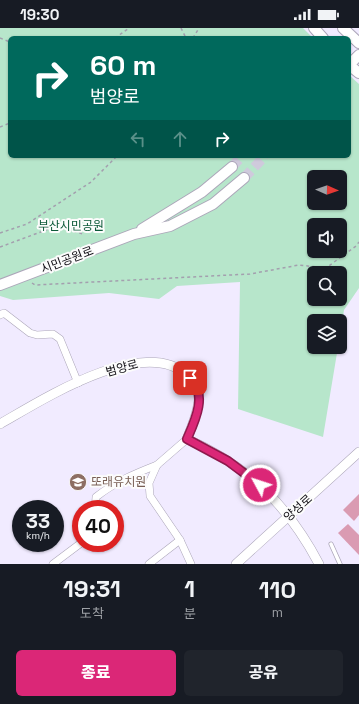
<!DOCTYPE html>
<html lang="ko">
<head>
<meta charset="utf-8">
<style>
  :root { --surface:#171b24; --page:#20242c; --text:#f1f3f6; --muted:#9ea1a6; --accent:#db2777 }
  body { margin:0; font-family:"Space Grotesk","Noto Sans KR",sans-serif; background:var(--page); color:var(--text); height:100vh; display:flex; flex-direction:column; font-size:15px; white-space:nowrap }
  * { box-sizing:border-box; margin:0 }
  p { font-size:13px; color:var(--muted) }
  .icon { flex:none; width:22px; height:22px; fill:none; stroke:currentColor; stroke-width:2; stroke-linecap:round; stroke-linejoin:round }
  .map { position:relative; height:536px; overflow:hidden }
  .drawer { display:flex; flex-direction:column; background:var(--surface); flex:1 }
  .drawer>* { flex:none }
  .guide { position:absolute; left:8px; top:8px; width:343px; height:122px; border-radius:6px; box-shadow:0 1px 3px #0004; background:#00695c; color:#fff; overflow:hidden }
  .needle { width:26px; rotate:92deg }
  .buttons { position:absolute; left:307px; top:142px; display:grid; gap:8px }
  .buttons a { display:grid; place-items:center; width:40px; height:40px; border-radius:6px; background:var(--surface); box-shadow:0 1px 3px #0004; font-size:20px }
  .speed { position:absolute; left:12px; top:472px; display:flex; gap:8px; font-size:20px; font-weight:700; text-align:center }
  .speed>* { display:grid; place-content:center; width:52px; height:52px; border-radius:50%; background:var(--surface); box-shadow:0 1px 3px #0004; line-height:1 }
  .speed small { font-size:10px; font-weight:400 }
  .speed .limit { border:6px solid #d22; background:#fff; color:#111 }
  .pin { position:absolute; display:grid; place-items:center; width:34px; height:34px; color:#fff; margin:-17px; border-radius:8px; box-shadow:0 2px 6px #0006 }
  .me { position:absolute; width:44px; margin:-22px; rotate:310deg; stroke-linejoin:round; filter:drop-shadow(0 0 3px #0008) }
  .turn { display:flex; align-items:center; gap:14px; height:84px; padding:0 16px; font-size:18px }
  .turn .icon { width:52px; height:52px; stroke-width:2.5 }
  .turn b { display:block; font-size:28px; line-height:34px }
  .lanes { display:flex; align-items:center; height:38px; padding:0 16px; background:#0003; justify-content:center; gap:20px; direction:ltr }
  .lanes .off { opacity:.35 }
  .eta { display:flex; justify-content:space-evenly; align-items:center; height:68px; text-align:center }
  .eta b { font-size:24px; font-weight:800; line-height:28px }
  .button { display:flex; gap:8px; margin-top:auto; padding:8px 16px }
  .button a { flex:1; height:46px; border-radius:6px; background:var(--accent); color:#fff; font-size:16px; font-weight:800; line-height:46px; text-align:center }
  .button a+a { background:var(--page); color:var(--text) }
  .status { display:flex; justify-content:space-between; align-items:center; height:28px; padding:0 20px; background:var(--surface); direction:ltr }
  .status svg { height:11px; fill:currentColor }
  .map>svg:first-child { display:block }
</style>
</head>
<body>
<div class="status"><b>19:30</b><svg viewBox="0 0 49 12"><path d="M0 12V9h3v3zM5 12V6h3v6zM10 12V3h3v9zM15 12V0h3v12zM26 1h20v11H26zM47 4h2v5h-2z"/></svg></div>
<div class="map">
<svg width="359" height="536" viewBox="0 0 359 536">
  <rect width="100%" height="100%" fill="#f1ebff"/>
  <path fill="#b7e6cb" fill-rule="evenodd" d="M 0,0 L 303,0 L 313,10 L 10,10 L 10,128 L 349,128 L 349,47 L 359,56 L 359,260 L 344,282 L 340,307 L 340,293 L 314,293 L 314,319 L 338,319 L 323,409 L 238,381 L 240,254 L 177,258 L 159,271 L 109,265 L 13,272 L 0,268 ZM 314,149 L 340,149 L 340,175 L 314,175 ZM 314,197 L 340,197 L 340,223 L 314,223 ZM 314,245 L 340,245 L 340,271 L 314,271 Z"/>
  <g fill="#da9bb2">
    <polygon points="359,466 359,487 354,493 343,482"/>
    <polygon points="348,496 359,507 359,527 338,505"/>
  </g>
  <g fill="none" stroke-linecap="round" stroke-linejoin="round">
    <g stroke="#cfcadc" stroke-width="10" stroke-dasharray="10 5" stroke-linecap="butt">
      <polyline points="232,139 242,128"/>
      <polyline points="244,150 265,128"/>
    </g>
    <defs>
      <polyline id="service" points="331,516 340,536"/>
      <g id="minor">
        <polyline points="0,287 4,285 30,305 37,307 53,306 60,311 78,355"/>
        <polyline points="187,411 157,437 149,455 150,468 180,512 191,536"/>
        <path d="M 95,481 L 96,469 C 115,454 134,446 157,437"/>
        <polyline points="53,536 81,515"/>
        <polyline points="149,536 180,512"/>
      </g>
      <g id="tertiary">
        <path d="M 0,396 C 42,372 143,307 187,347 C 190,350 194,353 196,356 C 205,369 192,398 187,411 C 248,438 288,477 319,536"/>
        <polyline points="236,536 359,424"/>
      </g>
      <g id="secondary">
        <polyline points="314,0 323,10"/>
        <polyline points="343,0 359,15"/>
        <polyline points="349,37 359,27"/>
        <polyline points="349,37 359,45"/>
        <polyline points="142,201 202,164 232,139"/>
        <polyline points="0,257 134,206 170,198 213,176 244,150"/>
      </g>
    </defs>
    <use href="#service" stroke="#aca6b9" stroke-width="5"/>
    <use href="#minor" stroke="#aca6b9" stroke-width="8"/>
    <use href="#tertiary" stroke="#aca6b9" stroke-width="10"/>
    <use href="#secondary" stroke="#aca6b9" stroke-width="12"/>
    <g stroke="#a39fae" stroke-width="1.5" stroke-dasharray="3 3" stroke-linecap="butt">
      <polyline points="181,0 186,10"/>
      <polyline points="0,10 10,14"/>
      <polyline points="115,10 129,0"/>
      <polyline points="193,10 199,0"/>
      <polyline points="0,99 10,95"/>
      <polyline points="0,205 27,196 91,154 117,128"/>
      <polyline points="0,219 57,198 83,206"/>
      <polyline points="32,255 35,257 250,246 299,237 326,240 356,218 359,214"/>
    </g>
    <use href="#service" stroke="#fff" stroke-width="3.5"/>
    <use href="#minor" stroke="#fff" stroke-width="7"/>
    <use href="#tertiary" stroke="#fff" stroke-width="9"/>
    <use href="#secondary" stroke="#fff" stroke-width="10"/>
  </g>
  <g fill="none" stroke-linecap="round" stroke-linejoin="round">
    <defs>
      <path id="route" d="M 190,350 C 208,366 195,393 187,411 L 228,433 L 260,457"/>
    </defs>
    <use href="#route" stroke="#8e194d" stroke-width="10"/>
    <use href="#route" stroke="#db2777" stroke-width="7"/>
  </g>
  <defs>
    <symbol id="school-disc" viewBox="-11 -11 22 22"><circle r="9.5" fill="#8d6e63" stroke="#fcfcfc"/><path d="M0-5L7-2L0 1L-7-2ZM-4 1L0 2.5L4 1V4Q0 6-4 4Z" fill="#fff"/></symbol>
  </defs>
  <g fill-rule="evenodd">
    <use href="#school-disc" x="68" y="444" width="20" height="20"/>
  </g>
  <g text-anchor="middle" stroke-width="4" stroke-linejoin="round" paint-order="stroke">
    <g font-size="12" fill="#0d5939" stroke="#fcfcfc">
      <text x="71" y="202">부산시민공원</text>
    </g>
    <g font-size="12" fill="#0f0d13" stroke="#fcfcfc">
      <text transform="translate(67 232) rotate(-21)" y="4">시민공원로</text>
      <text transform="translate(122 340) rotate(-15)" y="4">범양로</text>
      <text transform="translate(298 480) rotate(-42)" y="4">양성로</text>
    </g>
    <g font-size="12" fill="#785e54" stroke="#fcfcfc" text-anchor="start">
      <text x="91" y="458">또래유치원</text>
    </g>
  </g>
</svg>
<div class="buttons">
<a><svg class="needle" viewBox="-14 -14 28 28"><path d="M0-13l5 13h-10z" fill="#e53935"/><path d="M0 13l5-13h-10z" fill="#9ea1a6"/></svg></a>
<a><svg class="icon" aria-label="sound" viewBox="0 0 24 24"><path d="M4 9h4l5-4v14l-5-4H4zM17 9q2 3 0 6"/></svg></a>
<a><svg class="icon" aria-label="search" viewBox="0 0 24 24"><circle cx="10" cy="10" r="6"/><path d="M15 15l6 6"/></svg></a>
<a><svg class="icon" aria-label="layers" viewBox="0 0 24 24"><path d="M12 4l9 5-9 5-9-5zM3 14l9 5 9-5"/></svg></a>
</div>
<div class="speed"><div>33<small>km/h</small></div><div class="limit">40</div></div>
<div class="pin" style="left:190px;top:350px;background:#d93025"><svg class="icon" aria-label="arrive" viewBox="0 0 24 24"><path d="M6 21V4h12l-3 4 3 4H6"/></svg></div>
<svg class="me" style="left:260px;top:457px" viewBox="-20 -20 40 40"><circle r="17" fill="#db2777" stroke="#fff" stroke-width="3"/><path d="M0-11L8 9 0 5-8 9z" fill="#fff"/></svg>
<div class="guide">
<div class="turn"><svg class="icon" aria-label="right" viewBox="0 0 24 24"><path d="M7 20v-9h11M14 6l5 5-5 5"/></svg><div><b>60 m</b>범양로</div></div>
<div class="lanes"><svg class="icon off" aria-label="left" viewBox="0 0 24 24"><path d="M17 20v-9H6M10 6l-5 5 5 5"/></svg><svg class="icon off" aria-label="ahead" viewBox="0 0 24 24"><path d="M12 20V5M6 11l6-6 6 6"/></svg><svg class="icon" aria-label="right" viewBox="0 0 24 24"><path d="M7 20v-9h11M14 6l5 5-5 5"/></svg></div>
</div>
</div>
<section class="drawer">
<div class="eta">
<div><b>19:31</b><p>도착</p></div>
<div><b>1</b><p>분</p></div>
<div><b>110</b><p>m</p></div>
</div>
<div class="button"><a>종료</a><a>공유</a></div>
</section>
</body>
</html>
